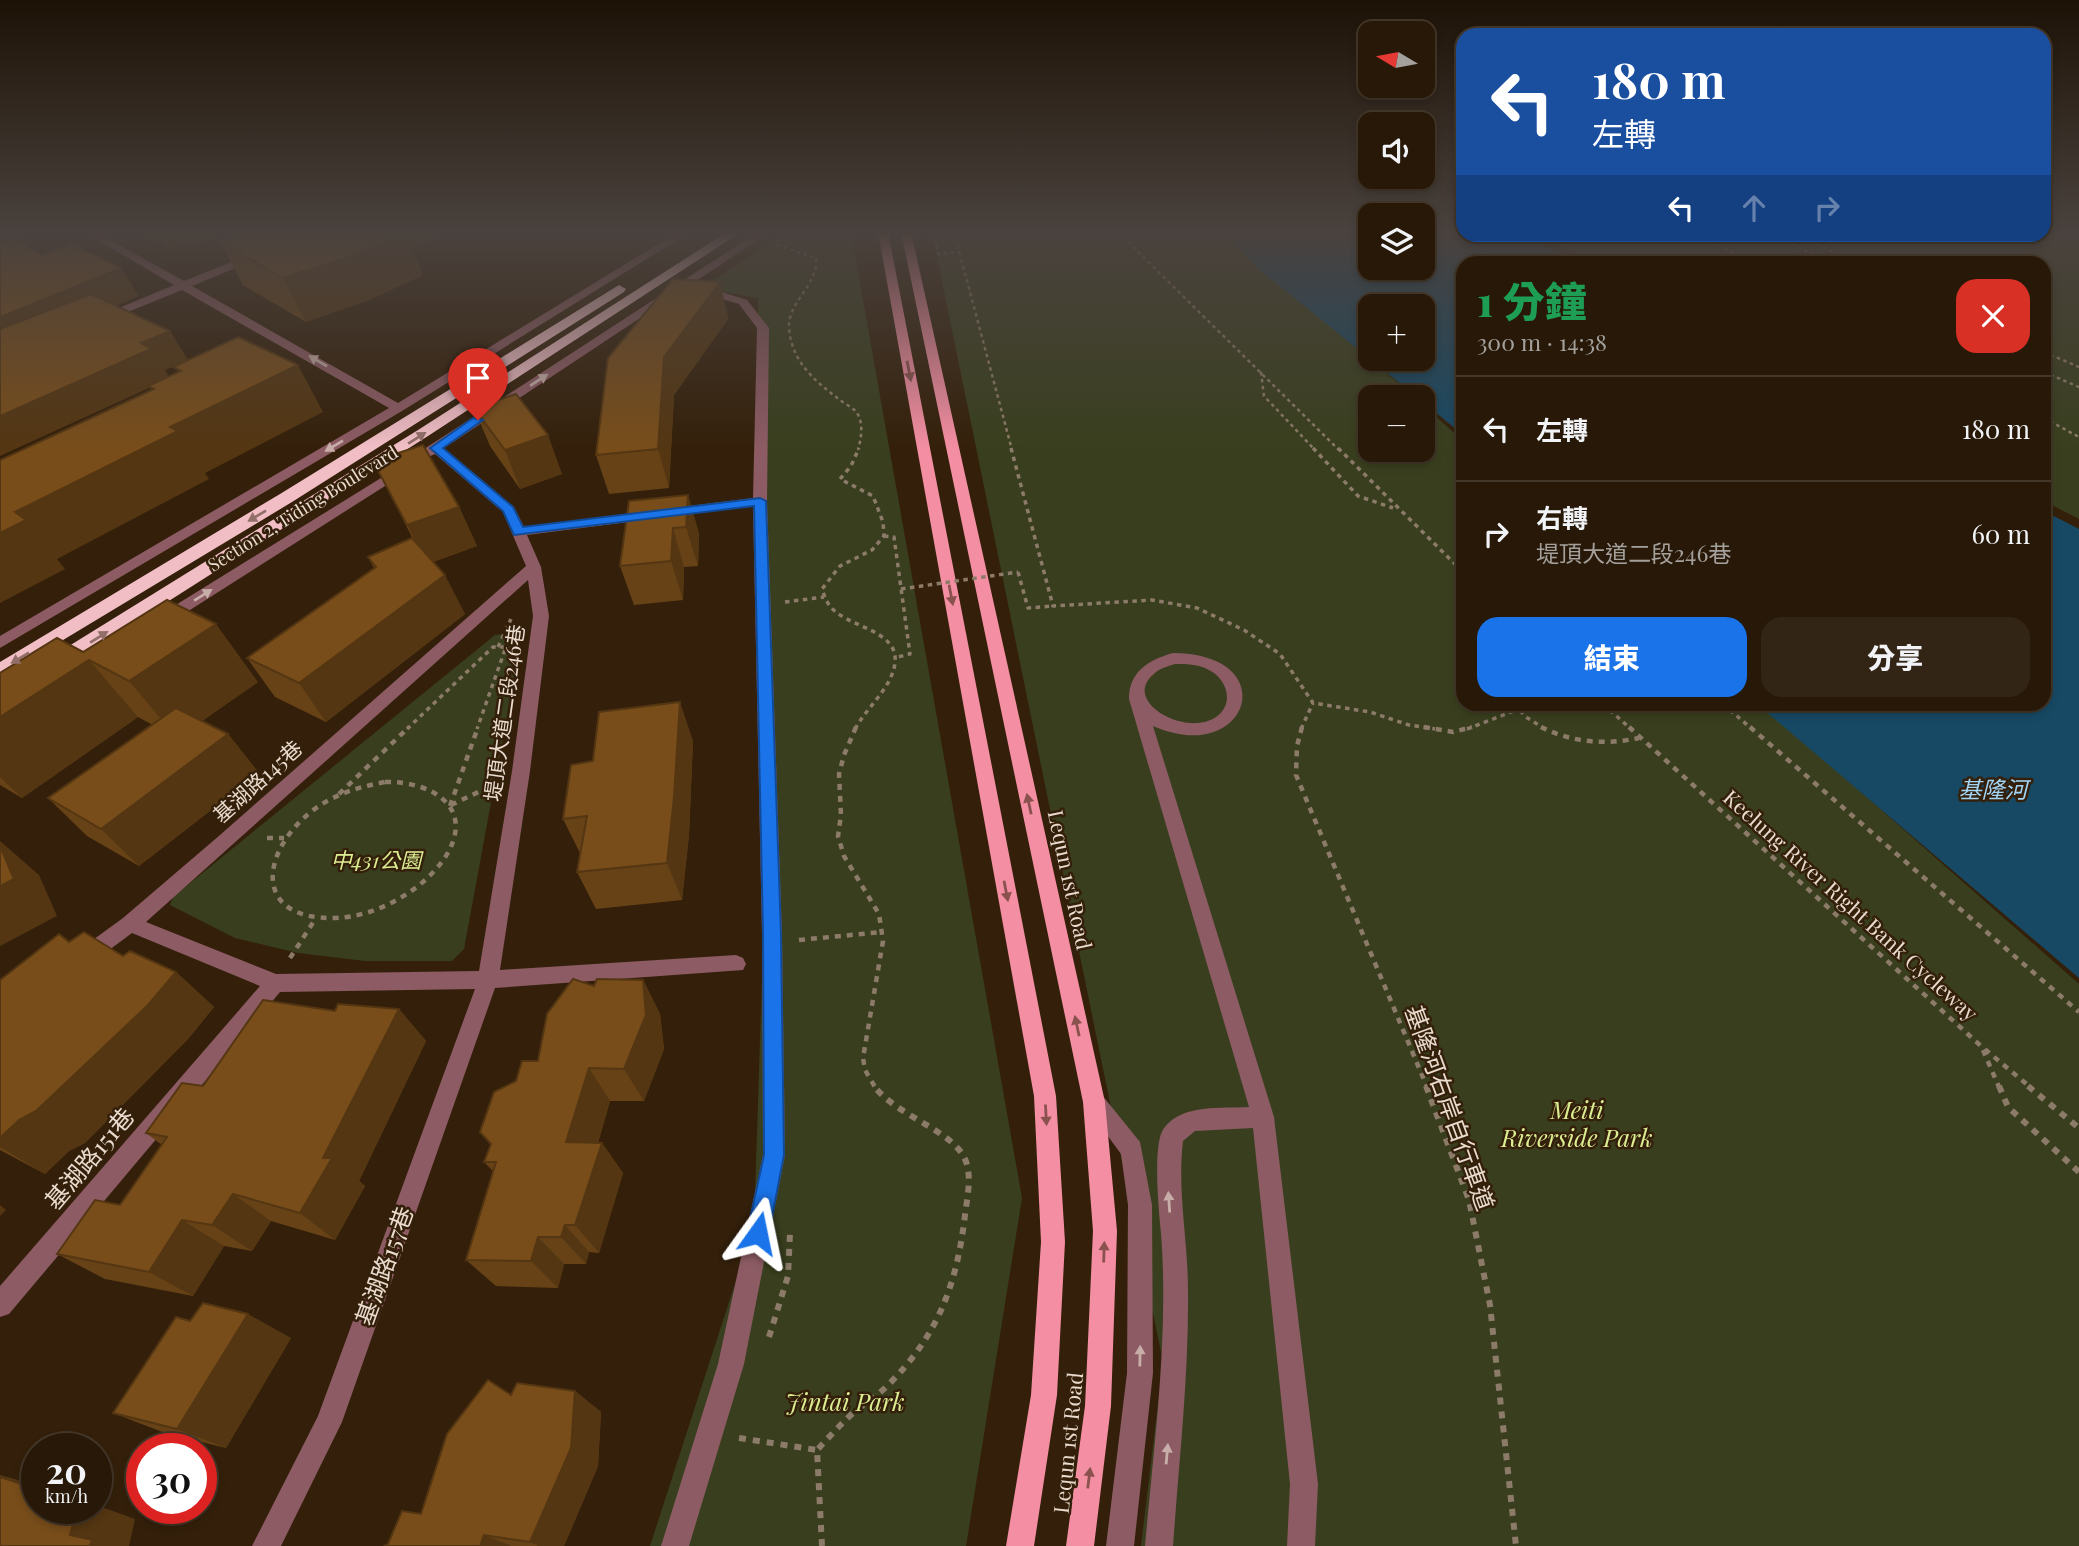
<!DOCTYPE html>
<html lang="zh-TW">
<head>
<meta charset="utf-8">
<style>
  :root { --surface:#271808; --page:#332516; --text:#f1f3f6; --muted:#a4a09c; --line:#433729; --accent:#1a73e8 }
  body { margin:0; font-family:"Playfair Display","Noto Sans TC",serif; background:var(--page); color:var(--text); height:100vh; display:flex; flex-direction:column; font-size:26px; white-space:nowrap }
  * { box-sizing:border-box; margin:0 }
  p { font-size:23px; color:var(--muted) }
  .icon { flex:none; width:38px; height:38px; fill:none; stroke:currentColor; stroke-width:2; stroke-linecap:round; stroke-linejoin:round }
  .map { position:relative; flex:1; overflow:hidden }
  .details { position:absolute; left:1456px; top:256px; width:595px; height:455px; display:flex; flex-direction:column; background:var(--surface); border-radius:21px; box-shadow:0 4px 10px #0003,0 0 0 2px var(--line) }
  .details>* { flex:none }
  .hud { position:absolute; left:1456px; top:28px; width:595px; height:214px; border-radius:21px; box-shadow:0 4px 10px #0003,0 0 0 2px var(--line); background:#1a4fa0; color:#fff; overflow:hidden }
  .needle { width:46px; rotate:280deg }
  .controls { position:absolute; left:1358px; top:21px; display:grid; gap:14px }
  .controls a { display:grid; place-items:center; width:77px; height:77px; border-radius:14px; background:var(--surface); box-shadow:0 4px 10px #0003,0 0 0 2px var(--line); font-size:35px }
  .speed { position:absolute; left:21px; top:1433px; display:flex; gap:14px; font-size:35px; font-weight:700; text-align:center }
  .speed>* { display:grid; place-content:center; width:91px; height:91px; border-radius:50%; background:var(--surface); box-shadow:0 4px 10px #0003,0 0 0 2px var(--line); line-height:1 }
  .speed small { font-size:18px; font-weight:400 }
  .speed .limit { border:10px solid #d22; background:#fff; color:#111 }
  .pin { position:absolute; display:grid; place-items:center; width:60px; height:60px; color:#fff; margin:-72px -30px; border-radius:50% 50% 50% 0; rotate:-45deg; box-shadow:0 0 7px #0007 }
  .pin .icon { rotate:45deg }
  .me { position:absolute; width:77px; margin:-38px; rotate:12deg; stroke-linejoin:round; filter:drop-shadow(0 0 5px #0008) }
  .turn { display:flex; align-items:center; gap:24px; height:147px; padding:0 21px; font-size:32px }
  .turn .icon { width:91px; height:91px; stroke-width:2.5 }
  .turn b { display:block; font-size:49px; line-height:60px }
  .lanes { display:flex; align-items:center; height:66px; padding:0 21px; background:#0003; justify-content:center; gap:35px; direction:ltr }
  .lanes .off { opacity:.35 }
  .round { display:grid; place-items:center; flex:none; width:74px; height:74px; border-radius:21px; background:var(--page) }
  .overview { display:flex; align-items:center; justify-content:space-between; height:119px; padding:0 21px }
  h1 { font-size:42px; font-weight:800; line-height:52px; color:#1e9e55 }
  .primary-button { display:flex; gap:14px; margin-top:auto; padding:14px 21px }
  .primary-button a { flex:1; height:80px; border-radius:21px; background:var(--accent); color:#fff; font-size:28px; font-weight:800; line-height:80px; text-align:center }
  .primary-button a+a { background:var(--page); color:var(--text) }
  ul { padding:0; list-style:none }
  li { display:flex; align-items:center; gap:21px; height:105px; padding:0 21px; border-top:2px solid var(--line) }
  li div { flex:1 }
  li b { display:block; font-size:26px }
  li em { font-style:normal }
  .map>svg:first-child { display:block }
</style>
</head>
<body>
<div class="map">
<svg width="2079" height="1546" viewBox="0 0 2079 1546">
  <rect width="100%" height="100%" fill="#34200a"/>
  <g fill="#393f1e">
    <polygon points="786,232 851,232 1022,1198 966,1546 650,1546 754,1225 763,949 758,298 701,288"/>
    <polygon points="932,232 1226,232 1414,397 1370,397 1370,450 1423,450 1423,405 1463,441 1463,704 1761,704 2079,984 2079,1546 1141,1546 1163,1362"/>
    <polygon points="2044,232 2079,232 2079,519 2044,501 2044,262 1590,262 1541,235 2044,234"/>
    <polygon points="509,634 517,635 521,640 464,949 452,961 365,961 298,953 235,938 170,905 173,897 495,635"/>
  </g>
  <g fill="#174964" fill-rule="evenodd">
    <path d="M 1223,232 L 1370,232 L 1370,268 L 1423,268 L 1423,232 L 1524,235 L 1577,262 L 1463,262 L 1463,435 L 1423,402 L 1423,397 L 1417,397 L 1261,271 ZM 1370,306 L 1423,306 L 1423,359 L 1370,359 Z"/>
    <polygon points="2044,511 2079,529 2079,978 1757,704 2044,704"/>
  </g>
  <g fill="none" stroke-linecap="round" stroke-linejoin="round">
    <g stroke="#8d7b6a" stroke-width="2.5" stroke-dasharray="3.5 3.5" stroke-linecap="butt">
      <polyline points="954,232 1012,450"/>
      <polyline points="1118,232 1339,450"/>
      <polyline points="1700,234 1749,262"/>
      <polyline points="1773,234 1827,262"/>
      <polyline points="1798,234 1853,262"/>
      <polyline points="930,236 934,236 938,254 960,252"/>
      <path d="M 777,245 L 816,258 C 819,284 788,302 789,327 C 791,362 815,381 840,400 C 845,404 854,408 857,413 C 864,424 861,439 858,450"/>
      <polyline points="2044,352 2079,367"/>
      <polyline points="1261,372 1264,396 1315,450"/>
      <polyline points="2044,372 2079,387"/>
      <polyline points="2044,418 2079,437"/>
    </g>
    <g stroke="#8d7b6a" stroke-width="3.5" stroke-dasharray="4.5 4.5" stroke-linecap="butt">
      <polyline points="1011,448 1053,606 1152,600 1197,608 1244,630 1280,654 1313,703 1370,712 1409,725 1435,729"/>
      <polyline points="1313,448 1358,496 1393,508"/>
      <polyline points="1338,448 1463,572"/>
      <polyline points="884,536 894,537 910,654 894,658"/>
      <polyline points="1018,572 1028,608 1053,606"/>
      <polyline points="785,602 824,597"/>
      <polyline points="498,647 511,619"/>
      <polyline points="1514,704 1526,717 1545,729"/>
      <polyline points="1603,704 1631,729"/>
      <polyline points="1723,704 1752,729"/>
      <polyline points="407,729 493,647 506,647 477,729"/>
      <path d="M 855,729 C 865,711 881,697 890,679 C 912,633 859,631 836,612 C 828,606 825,598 822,589 L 840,566 L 872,550 L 884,536 L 883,522 L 873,496 L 840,479 L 851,466 L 859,448"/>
      <polyline points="1301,729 1313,703"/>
      <polyline points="1467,729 1519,709"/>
    </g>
    <g stroke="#8d7b6a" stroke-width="4.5" stroke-dasharray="6 6" stroke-linecap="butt">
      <polyline points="856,727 844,755 839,774 841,815 838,836 844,856 879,914 883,941 863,1058 865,1070 875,1087"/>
      <polyline points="1302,727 1297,746 1296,775 1427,1087"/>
      <polyline points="1424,727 1453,732 1472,727"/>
      <path d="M 1541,727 C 1573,743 1605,745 1639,738"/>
      <polyline points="1629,727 1981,1046 2030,1087"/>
      <polyline points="1750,727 2079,1012"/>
      <path d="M 385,782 C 432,781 478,808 444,859 C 421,892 375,917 335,918 C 252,920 260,852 312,811 C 334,794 359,787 385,782 Z"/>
      <polyline points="339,794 409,727"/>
      <polyline points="451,805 493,785"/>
      <polyline points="450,806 478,727"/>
      <polyline points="267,838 284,838"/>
      <polyline points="799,940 882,932"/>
      <polyline points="290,958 316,918"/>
      <polyline points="1983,1050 1999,1087"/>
    </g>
    <g stroke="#8d7b6a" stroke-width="6" stroke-dasharray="7 7" stroke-linecap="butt">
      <polyline points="1426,1086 1469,1200 1490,1305 1516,1546"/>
      <polyline points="1999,1086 2008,1107 2079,1172"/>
      <polyline points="2028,1086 2079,1128"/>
      <polyline points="769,1337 788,1276 790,1233"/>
      <polyline points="739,1438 817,1450"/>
      <path d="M 822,1546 L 817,1450 C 829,1437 841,1424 854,1412 C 865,1403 877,1396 887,1386 C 938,1336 957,1284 965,1215 C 967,1198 973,1174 964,1157 C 949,1129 897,1116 874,1086"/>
    </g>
    <g fill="#8c5b63" fill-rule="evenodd">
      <polygon points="10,232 25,232 0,242 0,236"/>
      <polygon points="84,232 96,232 184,281 249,255 257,255 257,259 192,286 398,403 678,232 690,232 402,411 0,648 0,636 389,408 182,290 108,320 100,320 100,316 174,285"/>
      <path d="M 758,232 L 770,232 L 444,448 L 514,507 L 524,527 L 753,498 L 757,328 L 739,304 L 712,296 L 699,299 L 693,296 L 712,289 L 747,300 L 769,328 L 767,501 L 782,934 L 785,1155 L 744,1364 L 689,1546 L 661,1546 L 718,1364 L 763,1155 L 762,934 L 753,506 L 527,535 L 541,567 L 549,616 L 530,771 L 500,970 L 736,955 L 743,958 L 746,964 L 743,970 L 495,988 L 342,1422 L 281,1546 L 252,1546 L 318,1416 L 475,989 L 280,992 L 9,1314 L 0,1317 L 0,1286 L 260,986 L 132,933 L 93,962 L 86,965 L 79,962 L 76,956 L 79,950 L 123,918 L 220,835 L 526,566 L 503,512 L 435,454 L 426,458 L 419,454 L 421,451 ZM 528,580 L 533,616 L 512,771 L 479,971 L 276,974 L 146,922 Z"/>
      <polygon points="402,465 407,466 407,472 168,624 158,624 155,620 158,616"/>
      <path d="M 1173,653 C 1286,654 1248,768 1153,726 L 1274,1117 L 1318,1484 L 1315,1546 L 1287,1546 L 1290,1484 L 1253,1128 L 1195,1131 L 1183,1141 C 1177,1191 1188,1240 1188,1290 C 1189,1375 1179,1461 1173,1546 L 1145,1546 C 1154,1442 1169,1337 1161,1233 C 1159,1212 1152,1143 1164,1128 C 1183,1103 1222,1109 1249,1107 L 1129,699 C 1129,672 1148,660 1173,653 ZM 1175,664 C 1186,664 1197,664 1207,669 C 1226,677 1236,703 1216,717 C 1186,738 1119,701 1155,673 C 1160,668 1169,666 1175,664 Z"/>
      <polygon points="1094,1092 1102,1095 1140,1142 1152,1205 1153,1373 1134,1546 1106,1546 1127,1373 1128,1205 1121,1154 1083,1102 1086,1095"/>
    </g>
    <g fill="#f48ea2" fill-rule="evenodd">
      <polygon points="878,232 888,232 1056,1096 1065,1242 1057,1395 1034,1546 1006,1546 1031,1395 1041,1242 1034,1096"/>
      <polygon points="901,232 911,232 1105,1102 1117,1231 1111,1406 1094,1546 1066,1546 1085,1406 1093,1231 1083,1102"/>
    </g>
    <g fill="#f1bec6" fill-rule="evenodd">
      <polygon points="727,232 741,232 428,436 62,669 48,669 45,664 48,659 418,430"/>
      <polygon points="619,285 626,289 624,292 292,502 0,678 0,662 280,494"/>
    </g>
    <polyline stroke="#8d7b6a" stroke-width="3.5" stroke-dasharray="4.5 4.5" stroke-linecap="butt" points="901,589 1018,572"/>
  </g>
  <g fill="#674216">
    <polygon points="140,232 209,232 213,239 171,248"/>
    <polygon points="220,242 411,248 423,275 369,300 306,322 243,285"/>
    <polygon points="720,282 728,319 674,395 669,488 609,494 596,455"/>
    <polygon points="474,408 562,474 520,489 490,446"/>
    <polygon points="373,461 459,507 477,546 433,562 465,614 326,722 275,697 247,658 374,568 368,557 414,541"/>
    <polygon points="688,495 699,534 698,566 684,567 683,600 634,605 620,566"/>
    <polygon points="83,652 258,682 202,721 228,734 259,773 139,866 87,836 48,798 153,725 138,717 22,798 0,785 0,673"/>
    <polygon points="693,741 689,835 682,900 596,909 577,872 580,853 563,819 593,761"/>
    <polygon points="69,942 123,956 176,972 214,1007 188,1039 85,1143 69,1151 45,1174 0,1150 0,980"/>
    <polygon points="643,980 660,1014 664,1049 644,1101 610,1101 598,1143 602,1143 623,1173 599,1253 589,1252 586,1264 564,1264 558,1288 496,1286 466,1260 493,1171 484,1162 516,1081 538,1061 594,986"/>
    <polygon points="399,1009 426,1041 359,1181 365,1186 335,1240 271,1221 252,1251 224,1246 193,1296 105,1279 57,1254 120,1205 162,1145 146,1133 203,1086 335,1011"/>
    <polygon points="190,1321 291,1338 226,1448 165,1433 113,1413"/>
    <polygon points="575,1391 601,1412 598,1466 564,1546 384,1546 388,1544 421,1514"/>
  </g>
  <g fill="#543612">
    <polygon points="162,232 209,232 213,239 171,248"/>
    <polygon points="378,232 447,232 411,248 423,275 369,300 306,322 283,278"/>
    <polygon points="121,268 139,296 0,354 0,317"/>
    <polygon points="720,282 728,319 674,395 669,488 658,449 664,357"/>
    <polygon points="170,331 188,360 165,370 170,379 148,386 149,388 0,456 0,416 141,343"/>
    <polygon points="298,365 323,412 205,473 209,479 57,559 65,569 0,603 0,533 15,512 170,427"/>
    <polygon points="548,435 562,474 520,489 505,450"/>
    <polygon points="688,495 699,534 698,566 686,527"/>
    <polygon points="459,507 477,546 427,564 407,525"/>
    <polygon points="673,528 684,567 683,600 671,561"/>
    <polygon points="445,575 465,614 326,722 299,683"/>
    <polygon points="216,624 258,682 177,738 129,681"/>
    <polygon points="89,660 138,717 22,798 0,777 0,717"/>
    <polygon points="680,702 693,741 689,835 682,900 667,863"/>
    <polygon points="228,734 259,773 139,866 101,829"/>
    <polygon points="0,841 39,875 57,916 0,946"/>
    <polygon points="176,972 214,1007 188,1039 85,1143 69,1151 45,1174 0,1147 0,1138"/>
    <polygon points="643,980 660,1014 664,1049 644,1101 624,1069"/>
    <polygon points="399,1009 426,1041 359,1181 365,1186 335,1240 300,1213 323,1158"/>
    <polygon points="589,1068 610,1101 589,1173 566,1142"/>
    <polygon points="602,1143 623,1173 599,1253 575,1225"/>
    <polygon points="233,1194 271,1221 252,1251 212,1225"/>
    <polygon points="0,1205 6,1210 0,1216"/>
    <polygon points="182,1220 224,1246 193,1296 149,1272"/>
    <polygon points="565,1225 589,1252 586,1264 561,1237"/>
    <polygon points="538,1237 564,1264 558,1288 531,1261"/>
    <polygon points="248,1314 291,1338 226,1448 177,1429"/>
    <polygon points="575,1391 601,1412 598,1466 564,1546 538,1546 530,1542"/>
    <polygon points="0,1475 37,1485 37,1489 0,1477"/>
    <polygon points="96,1505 135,1519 129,1546 89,1546 70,1535 77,1508 96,1508"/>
    <polygon points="484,1535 512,1546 480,1546"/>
  </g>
  <g fill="#784d1a" stroke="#543612" stroke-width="2">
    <polygon points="246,232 404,232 405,233 349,257 283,278 220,242"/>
    <polygon points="15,239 42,255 73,244 121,268 0,317 0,242 2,244"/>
    <polygon points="673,279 720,282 664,357 658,449 596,455 608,358"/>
    <polygon points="91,294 170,331 141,343 151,349 0,416 0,329"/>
    <polygon points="238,337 298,365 170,427 178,431 15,512 26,520 0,533 0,460 154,389 148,386 181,371 173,367"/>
    <polygon points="516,394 548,435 505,450 474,408"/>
    <polygon points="423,445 459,507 407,525 373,461"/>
    <polygon points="688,495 686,527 673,528 671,561 620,566 629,501"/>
    <polygon points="412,538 445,575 299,683 247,658 376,567 368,557"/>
    <polygon points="167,600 216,624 129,681 89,660 0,717 0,673 57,638 83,652"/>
    <polygon points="680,702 674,797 667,863 577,872 587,816 563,819 571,765 593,761 599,712"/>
    <polygon points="176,708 228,734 101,829 48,798"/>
    <polygon points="0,846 14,879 0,886"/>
    <polygon points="84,932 123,956 130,951 176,972 148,1005 36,1111 19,1120 0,1138 0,980 59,934 69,942"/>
    <polygon points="573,979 594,986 597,979 643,980 646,1015 624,1069 589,1068 566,1142 602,1143 575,1225 565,1225 561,1237 538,1237 531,1261 466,1260 496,1162 484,1162 491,1144 480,1132 494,1092 516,1081 522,1061 538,1061 547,1014"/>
    <polygon points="263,1000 335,1011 338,1004 399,1009 323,1158 332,1158 300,1213 233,1194 212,1225 182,1220 149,1272 57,1254 95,1200 120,1205 167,1137 146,1133 182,1083 203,1086"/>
    <polygon points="203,1303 248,1314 177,1429 113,1413 176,1317 190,1321"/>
    <polygon points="488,1380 511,1395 517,1383 575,1391 571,1448 530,1542 484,1535 480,1546 384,1546 388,1544 402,1511 421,1514 447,1434"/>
    <polygon points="0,1477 37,1489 37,1508 77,1508 70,1535 93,1540 89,1546 0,1546"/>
  </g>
  <defs><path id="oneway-solid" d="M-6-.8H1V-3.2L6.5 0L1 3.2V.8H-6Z" transform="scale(1.75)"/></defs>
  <g fill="#c8aea9">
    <use href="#oneway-solid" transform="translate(318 361) rotate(-150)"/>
    <use href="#oneway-solid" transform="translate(539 380) rotate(-33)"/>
    <use href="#oneway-solid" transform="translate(334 446) rotate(149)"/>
    <use href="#oneway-solid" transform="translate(203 595) rotate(-32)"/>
    <use href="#oneway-solid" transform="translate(1169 1202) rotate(-94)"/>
    <use href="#oneway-solid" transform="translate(1140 1356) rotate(-89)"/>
    <use href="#oneway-solid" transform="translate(1167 1454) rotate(-85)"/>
  </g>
  <g fill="#8a524e">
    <use href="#oneway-solid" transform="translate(909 371) rotate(79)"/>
    <use href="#oneway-solid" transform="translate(951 595) rotate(79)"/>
    <use href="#oneway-solid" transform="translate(1029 804) rotate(-102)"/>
    <use href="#oneway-solid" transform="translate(1006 891) rotate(79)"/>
    <use href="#oneway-solid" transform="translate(1077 1026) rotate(-102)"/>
    <use href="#oneway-solid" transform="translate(1046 1115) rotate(87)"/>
    <use href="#oneway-solid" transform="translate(1104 1252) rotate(-88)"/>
    <use href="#oneway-solid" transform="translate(1089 1478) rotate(-83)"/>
  </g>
  <g fill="#926f68">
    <use href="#oneway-solid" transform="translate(417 438) rotate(-32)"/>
    <use href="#oneway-solid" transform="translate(257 516) rotate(149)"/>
    <use href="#oneway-solid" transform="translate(99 637) rotate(-32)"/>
    <use href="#oneway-solid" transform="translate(20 658) rotate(149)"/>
  </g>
  <linearGradient id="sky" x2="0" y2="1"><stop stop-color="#1d1206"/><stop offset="0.52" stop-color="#4a423e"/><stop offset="1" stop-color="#4a423e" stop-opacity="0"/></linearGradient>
  <rect width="2079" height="448" fill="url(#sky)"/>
  <polygon fill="#1a73e8" stroke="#114b97" stroke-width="2" points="473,418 483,420 443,448 513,507 523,527 760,498 766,501 781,934 784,1155 769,1233 766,1241 758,1244 750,1241 747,1233 764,1155 763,934 754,506 514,535 503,511 430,448"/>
  <g text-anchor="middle" stroke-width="5" stroke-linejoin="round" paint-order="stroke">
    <g font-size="18" fill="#e9dbce" stroke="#34200a">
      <text transform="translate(303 509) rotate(-32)" y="6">Section 2, Tiding Boulevard</text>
    </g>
    <g font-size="21" fill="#e9dbce" stroke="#34200a">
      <text transform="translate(505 713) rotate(-82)" y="7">堤頂大道二段246巷</text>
      <text transform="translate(258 782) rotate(-42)" y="7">基湖路145巷</text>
      <text transform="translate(1069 880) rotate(78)" y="7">Lequn 1st Road</text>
      <text transform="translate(1850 906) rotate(42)" y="7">Keelung River Right Bank Cycleway</text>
      <text transform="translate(1069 1443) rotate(-84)" y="7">Lequn 1st Road</text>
    </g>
    <g font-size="21" font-style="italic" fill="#dcee92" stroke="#34200a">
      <text x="376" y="868">中431公園</text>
    </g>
    <g font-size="23" font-style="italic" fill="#a1d4f5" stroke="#34200a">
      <text x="1993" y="798">基隆河</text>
    </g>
    <g font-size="24" fill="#e9dbce" stroke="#34200a">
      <text transform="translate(1449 1108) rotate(70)" y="8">基隆河右岸自行車道</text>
      <text transform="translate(90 1159) rotate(-50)" y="8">基湖路151巷</text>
      <text transform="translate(385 1266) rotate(-70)" y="8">基湖路157巷</text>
    </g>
    <g font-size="24" font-style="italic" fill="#dcee92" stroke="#34200a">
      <text x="1577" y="1119">Meiti<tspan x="1577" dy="28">Riverside Park</tspan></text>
      <text x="845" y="1411">Jintai Park</text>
    </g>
  </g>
</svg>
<div class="controls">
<a><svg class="needle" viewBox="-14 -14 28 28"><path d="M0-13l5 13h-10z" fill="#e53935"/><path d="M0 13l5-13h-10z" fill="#a4a09c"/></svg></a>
<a><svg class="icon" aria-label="sound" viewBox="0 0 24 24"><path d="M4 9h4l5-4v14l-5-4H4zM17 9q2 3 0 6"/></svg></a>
<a><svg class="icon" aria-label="layers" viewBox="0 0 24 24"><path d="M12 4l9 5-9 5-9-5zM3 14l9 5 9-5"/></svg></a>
<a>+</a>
<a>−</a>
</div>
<div class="speed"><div>20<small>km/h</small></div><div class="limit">30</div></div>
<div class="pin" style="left:478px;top:420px;background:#d93025"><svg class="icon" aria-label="arrive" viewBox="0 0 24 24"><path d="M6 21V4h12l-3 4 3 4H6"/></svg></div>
<svg class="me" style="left:758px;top:1233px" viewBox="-20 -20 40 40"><path d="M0-17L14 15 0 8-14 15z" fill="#1a73e8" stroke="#fff" stroke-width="4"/></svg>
<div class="hud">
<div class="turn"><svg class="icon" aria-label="left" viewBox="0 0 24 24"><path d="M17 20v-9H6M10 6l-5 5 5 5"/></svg><div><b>180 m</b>左轉</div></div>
<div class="lanes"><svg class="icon" aria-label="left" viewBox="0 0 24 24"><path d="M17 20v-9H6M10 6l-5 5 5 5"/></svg><svg class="icon off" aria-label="ahead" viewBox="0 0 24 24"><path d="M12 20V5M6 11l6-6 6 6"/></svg><svg class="icon off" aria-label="right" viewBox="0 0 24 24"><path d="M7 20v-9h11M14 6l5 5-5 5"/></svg></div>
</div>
<section class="details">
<div class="overview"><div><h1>1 分鐘</h1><p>300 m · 14:38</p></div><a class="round" style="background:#d93025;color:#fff"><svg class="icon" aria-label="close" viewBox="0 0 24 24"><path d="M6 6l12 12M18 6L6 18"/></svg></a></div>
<ul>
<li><svg class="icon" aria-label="left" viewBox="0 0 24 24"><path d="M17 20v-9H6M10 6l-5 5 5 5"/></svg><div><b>左轉</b></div><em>180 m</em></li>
<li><svg class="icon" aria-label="right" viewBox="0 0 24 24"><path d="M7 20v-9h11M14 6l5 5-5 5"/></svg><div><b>右轉</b><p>堤頂大道二段246巷</p></div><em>60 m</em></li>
</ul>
<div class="primary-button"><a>結束</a><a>分享</a></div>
</section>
</div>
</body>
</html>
